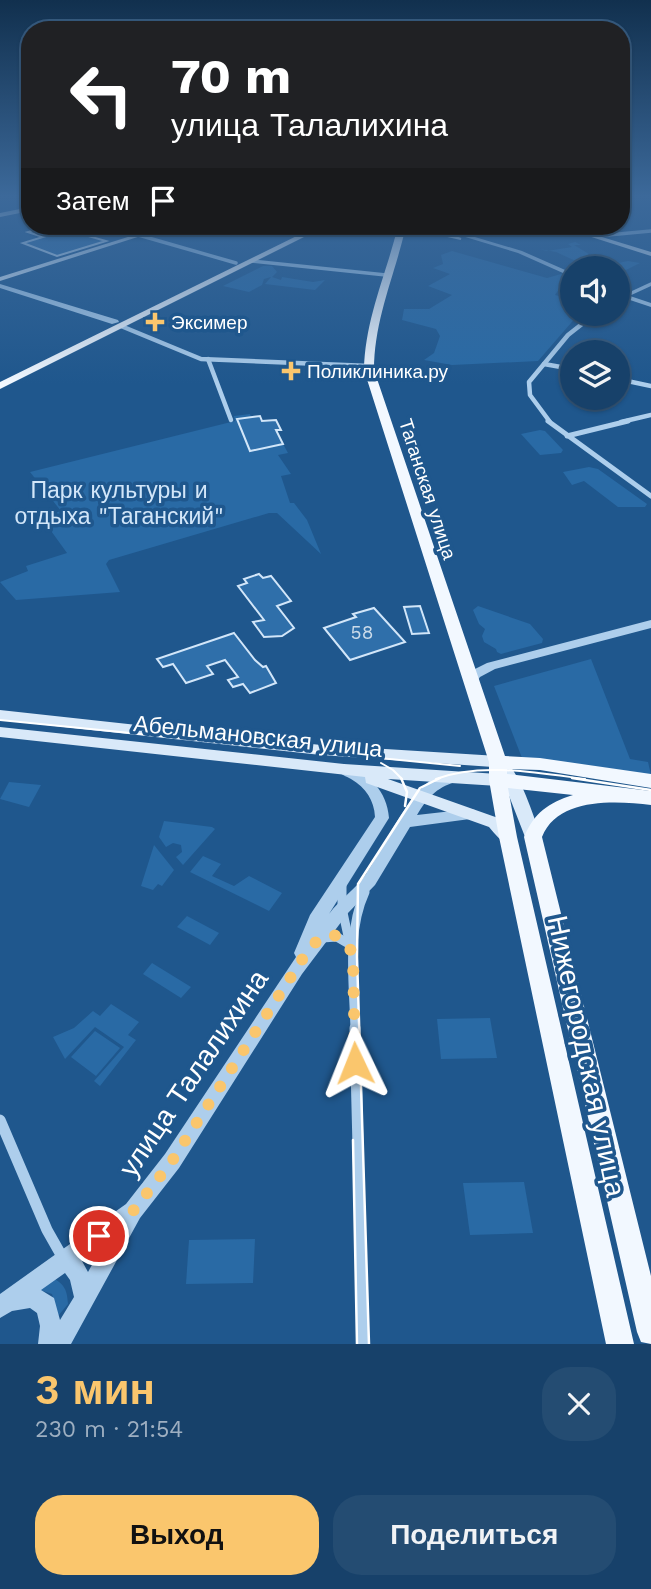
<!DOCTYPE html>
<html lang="ru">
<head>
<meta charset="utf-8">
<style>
  :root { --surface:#17416a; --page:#244c72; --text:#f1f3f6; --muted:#9eafc1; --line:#365a7e; --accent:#fac66d }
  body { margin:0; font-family:"Work Sans",sans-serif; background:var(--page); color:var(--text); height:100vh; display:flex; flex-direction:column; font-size:26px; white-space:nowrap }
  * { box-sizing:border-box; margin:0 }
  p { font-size:23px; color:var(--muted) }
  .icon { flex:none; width:38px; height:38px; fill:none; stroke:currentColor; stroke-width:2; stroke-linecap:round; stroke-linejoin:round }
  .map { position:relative; height:1344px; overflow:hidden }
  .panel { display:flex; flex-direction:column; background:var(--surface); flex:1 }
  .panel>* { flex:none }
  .top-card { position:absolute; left:21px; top:21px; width:609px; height:214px; border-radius:28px; box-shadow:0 2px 5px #0004,0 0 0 2px var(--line); background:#202124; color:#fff; overflow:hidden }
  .controls { position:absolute; left:560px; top:256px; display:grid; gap:14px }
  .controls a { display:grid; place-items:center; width:70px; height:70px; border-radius:50%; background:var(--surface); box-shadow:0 2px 5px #0004,0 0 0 2px var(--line); font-size:35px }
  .pin { position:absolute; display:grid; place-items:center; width:60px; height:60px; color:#fff; margin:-30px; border:4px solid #fff; border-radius:50%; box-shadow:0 2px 7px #0007 }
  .me { position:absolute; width:77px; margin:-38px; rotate:358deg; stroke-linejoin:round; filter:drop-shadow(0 0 5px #0008) }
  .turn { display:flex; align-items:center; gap:24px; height:147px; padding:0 35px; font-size:32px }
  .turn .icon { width:91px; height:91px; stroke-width:2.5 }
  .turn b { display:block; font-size:49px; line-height:60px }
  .then { display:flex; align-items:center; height:66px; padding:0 35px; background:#0003; gap:14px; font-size:26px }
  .round { display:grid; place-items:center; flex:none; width:74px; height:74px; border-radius:28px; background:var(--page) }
  .overview { display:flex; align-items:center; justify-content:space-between; height:119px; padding:0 35px }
  h1 { font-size:42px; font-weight:600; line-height:52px; color:var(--accent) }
  .primary-button { display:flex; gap:14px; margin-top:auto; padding:14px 35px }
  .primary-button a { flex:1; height:80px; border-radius:28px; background:var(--accent); color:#111; font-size:28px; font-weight:600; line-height:80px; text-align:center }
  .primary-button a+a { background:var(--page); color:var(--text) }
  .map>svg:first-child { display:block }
</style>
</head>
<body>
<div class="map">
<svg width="651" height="1344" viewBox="0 0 651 1344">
  <rect width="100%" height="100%" fill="#1f578d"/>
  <g fill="#296aa5">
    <polygon points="575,242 581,245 574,245 589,254 582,258 592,262 605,259 613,264 628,261 640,263 622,272 624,273 618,273 618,268 591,268 556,252 539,249 547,251 572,247 568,244"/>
    <polygon points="452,251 547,278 561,274 571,279 559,282 568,287 559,289 555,295 572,299 572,304 563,309 577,316 538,361 452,365 424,360 434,353 440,336 436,329 402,320 404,309 429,309 452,295 428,286 450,274 433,268 443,264 441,255"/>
    <polygon points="263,266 272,266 277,272 272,277 281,280 282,277 313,282 325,280 315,290 265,284 271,277 264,279 262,285 249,292 223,286"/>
    <polygon points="250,414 251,417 260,416 263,421 276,420 281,430 276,431 288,453 278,455 291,474 281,476 290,503 294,503 307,520 321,554 277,513 269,513 109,560 106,564 120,592 16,600 0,582 28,571 26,566 67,553 41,517 61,511 30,472 235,421 234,416"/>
    <polygon points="540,430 545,431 563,450 561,453 540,455 521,434"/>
    <polygon points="589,467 598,469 647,504 645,507 618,507 584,481 572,485 563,472"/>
    <polygon points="478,606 530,624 543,639 542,643 501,654 497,652 496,649 484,642 482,636 485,629 479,624 473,610"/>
    <polygon points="591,659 630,759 648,762 651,775 588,765 522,758 494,686"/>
    <polygon points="9,782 41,785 29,807 0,799"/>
    <polygon points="164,821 212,827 215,829 183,865 176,857 182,852 181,845 173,843 166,847 159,837"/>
    <polygon points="154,845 174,870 162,886 158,884 153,890 141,886"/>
    <polygon points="203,856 221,864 212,876 234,886 249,876 282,893 269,911 190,872"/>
    <polygon points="187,916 219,933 210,945 177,927"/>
    <polygon points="152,963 191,987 181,998 143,974"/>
    <polygon points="111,1004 139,1022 128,1035 136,1040 100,1086 94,1081 124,1047 95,1027 65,1059 53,1037 74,1028 93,1011 100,1016"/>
    <polygon points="490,1018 497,1058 441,1059 437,1019"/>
    <polygon points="95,1031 120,1048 96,1076 71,1057"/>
    <polygon points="524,1182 533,1233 470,1235 463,1183"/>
    <polygon points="255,1239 253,1283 186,1284 189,1240"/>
    <path d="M 53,1278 C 65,1285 67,1290 68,1304 L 58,1316 L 52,1294 L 37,1289 Z"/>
  </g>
  <g fill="#2f6faa" stroke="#d2e6f9" stroke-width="2">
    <polygon points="49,226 67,230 72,229 74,232 106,241 57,256 23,243 43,237 28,232"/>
    <polygon points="413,226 426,226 461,239 443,235 410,235"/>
    <polygon points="260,416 262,421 276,420 281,430 276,430 283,444 250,451 237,419"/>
    <polygon points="259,574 263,578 271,576 291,601 277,606 294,628 282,636 264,637 253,622 264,620 238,586 247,583 244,579"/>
    <polygon points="420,606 429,633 412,634 404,607"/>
    <polygon points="374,608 405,642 350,660 324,628 356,617 353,614"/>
    <polygon points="234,633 255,660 263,667 266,666 276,683 250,693 243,684 233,687 228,680 238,677 225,660 207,666 213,674 186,683 173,664 163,667 157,659"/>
  </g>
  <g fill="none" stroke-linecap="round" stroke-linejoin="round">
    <g stroke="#adceec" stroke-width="3.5">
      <polyline points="107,226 236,263"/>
      <polyline points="597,236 651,231"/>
      <polyline points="252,261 386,275"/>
      <polyline points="623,297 651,284"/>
    </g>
    <g stroke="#adceec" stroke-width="4.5">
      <polyline points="618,299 627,295"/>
      <polyline points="121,326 201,359 369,366"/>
      <polyline points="208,359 231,420"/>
      <polyline points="544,364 572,369"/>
      <polyline points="618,379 651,386"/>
      <polyline points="550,422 530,395 529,382 568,335 596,313"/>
      <polyline points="621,422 651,415"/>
    </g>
    <g stroke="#adceec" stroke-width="5">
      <polyline points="548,421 651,496"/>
      <polyline points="567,436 628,421"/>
    </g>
    <g stroke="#adceec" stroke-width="9">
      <polyline points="342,886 342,908 351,950"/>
      <polyline points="322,938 337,937 349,944"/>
      <path d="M 355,1030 C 354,985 346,933 365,892"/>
    </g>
    <g stroke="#adceec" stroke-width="11">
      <polyline points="355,1028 363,1344"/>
      <polyline points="0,1120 47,1230 64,1260"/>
    </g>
    <g fill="#adceec" fill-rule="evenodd">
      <polygon points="429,226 438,226 522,251 572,273 572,277 518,253"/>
      <polygon points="0,284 118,320 119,322 112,324 0,288"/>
      <polygon points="618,292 651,303 651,307 618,296"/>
      <polygon points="651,620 651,628 495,669 480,677 475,684 471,685 465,681 471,671 487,663"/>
      <path d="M 344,765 C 369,773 387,791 389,818 L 329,914 C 340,899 356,889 366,874 C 384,850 418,765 455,774 L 457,778 L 455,782 C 436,788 427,798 417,815 L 470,809 L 475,810 L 477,814 L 475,818 L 470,819 L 410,827 L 375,885 L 348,913 L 302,974 L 179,1168 L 140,1218 L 71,1344 L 38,1344 L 40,1326 L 37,1313 L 30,1308 L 12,1311 L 0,1318 L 0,1294 L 126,1204 L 165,1154 L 296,957 L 294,953 L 310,915 L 375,817 C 374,800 366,788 351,779 C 346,776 341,775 337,770 L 339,766 ZM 103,1245 L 88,1272 L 82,1261 ZM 65,1273 L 70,1280 L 74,1297 L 60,1320 L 54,1298 L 41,1290 Z"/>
    </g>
    <g fill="#d9e9f9" fill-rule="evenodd">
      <polygon points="163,226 172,226 0,281 0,277"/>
      <polygon points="557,226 566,226 651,252 651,256"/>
      <path d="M 0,710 L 321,745 L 498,756 C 518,763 534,818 541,837 L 539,842 L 533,844 L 527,842 L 504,783 L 498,786 L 388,779 L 501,819 L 516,837 L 514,842 C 502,845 497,836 489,827 L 366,783 L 365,777 L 0,737 L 0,727 L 344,764 L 498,774 L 493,767 L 321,755 L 0,720 Z"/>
    </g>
    <g fill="#f2f8ff" fill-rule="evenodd">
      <polygon points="30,207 30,211 0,217 0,213"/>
      <polygon points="317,226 326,226 0,389 0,382"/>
      <path d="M 398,226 L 406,226 C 395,275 374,319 374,370 L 505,756 L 540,758 L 651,774 L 651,788 L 540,770 L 507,769 L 507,774 L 651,791 L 651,805 C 616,801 558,797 542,837 L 651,1276 L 651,1344 L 641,1342 L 637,1332 L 524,837 C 534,813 548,803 573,795 L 508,788 L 517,837 L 634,1344 L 606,1344 L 499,837 L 489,780 L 489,762 L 364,370 C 365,319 386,275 398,226 Z"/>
    </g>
    <g stroke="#fff" stroke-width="2">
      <polyline points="0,720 460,766"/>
      <polyline points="381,763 393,770 402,779"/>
      <path d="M 436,779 C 480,762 539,773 585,779"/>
    </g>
    <g stroke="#fff" stroke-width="2.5">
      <polyline points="401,778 407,792 405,806"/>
      <polyline points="572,778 651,790"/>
      <polyline points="353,1140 357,1344"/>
      <polyline points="369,1344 357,957 358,884 420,788 440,778"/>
    </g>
  </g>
  <linearGradient id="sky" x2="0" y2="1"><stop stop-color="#11304e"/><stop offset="0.51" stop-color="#3c699a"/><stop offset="1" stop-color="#3c699a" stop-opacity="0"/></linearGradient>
  <rect width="651" height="384" fill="url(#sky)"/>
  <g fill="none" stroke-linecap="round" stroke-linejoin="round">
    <path stroke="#fac66d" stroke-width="12" stroke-dasharray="0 21.6" d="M 99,1236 L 133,1211 L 172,1161 L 296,969 C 302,960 308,949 316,942 C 332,926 349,940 353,957 L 355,1063"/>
  </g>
  <g fill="#fac66d" stroke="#1f578d" stroke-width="2.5">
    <path d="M151.5 311.5h7v7h7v7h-7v7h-7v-7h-7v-7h7z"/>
    <path d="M287.5 360.5h7v7h7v7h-7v7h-7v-7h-7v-7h7z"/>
  </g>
  <g text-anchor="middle" stroke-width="7" stroke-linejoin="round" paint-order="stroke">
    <g font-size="19" fill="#fff" stroke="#1f578d" text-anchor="start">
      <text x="171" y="329">Эксимер</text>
      <text x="307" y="378">Поликлиника.ру</text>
    </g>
    <g font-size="19" fill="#fff" stroke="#1f578d">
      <text transform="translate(428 489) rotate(72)" y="7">Таганская улица</text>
    </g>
    <g font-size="19" fill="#cbdbea">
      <text x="362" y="639">58</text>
    </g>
    <g font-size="23" fill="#d2e6f9" stroke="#1f578d">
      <text x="119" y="498">Парк культуры и<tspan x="119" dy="26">отдыха "Таганский"</tspan></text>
    </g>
    <g font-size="23" fill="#fff" stroke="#1f578d">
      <text transform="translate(258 736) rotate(6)" y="8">Абельмановская улица</text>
    </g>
    <g font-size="28" fill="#fff" stroke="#1f578d">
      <text transform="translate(587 1056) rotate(78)" y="10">Нижегородская улица</text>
      <text transform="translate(193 1073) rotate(-56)" y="10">улица Талалихина</text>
    </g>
  </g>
</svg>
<div class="controls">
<a><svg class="icon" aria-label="sound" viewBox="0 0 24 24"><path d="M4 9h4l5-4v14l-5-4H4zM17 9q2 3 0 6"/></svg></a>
<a><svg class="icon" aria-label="layers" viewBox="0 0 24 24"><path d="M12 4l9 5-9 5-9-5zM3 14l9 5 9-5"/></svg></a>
</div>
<div class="pin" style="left:99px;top:1236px;background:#d93025"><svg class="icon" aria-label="arrive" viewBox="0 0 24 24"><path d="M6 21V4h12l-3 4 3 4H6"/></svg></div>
<svg class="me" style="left:355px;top:1063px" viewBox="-20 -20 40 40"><path d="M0-17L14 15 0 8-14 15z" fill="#fac66d" stroke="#fff" stroke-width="4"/></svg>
<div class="top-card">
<div class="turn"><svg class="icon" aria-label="left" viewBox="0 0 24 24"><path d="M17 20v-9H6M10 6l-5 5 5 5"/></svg><div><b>70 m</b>улица Талалихина</div></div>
<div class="then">Затем<svg class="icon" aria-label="arrive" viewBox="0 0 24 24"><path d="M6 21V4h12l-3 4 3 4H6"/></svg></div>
</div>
</div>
<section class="panel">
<div class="overview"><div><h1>3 мин</h1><p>230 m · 21:54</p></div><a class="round"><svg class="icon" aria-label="close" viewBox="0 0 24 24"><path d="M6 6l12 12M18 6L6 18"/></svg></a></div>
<div class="primary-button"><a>Выход</a><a>Поделиться</a></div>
</section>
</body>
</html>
